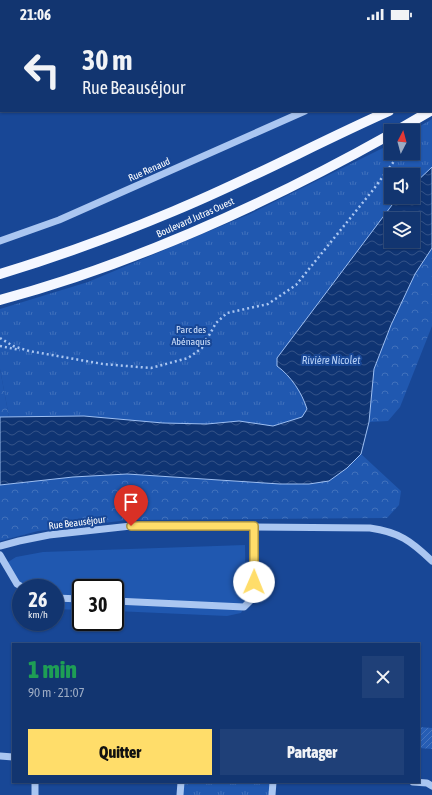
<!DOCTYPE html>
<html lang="fr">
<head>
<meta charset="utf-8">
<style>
  :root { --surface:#123570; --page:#1f4078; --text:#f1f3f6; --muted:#9cabc3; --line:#315083; --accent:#ffdd6a }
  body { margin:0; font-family:"Asap Condensed",sans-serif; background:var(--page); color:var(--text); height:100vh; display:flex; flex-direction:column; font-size:15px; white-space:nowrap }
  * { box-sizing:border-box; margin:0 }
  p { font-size:13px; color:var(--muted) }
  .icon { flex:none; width:22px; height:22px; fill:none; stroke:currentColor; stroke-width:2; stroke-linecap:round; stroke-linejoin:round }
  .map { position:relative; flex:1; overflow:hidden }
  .details { position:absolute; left:12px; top:615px; width:408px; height:140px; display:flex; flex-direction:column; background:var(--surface); border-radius:0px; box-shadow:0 1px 3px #0004,0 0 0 1px var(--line) }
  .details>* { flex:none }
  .guide { position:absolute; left:0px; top:0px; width:432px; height:84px; box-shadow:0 1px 3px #0004,0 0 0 1px var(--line); background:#123570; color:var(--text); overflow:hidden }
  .needle { width:26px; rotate:6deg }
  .buttons { position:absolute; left:384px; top:96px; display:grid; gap:8px }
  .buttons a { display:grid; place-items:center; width:36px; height:36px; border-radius:0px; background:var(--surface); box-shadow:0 1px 3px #0004,0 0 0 1px var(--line); font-size:20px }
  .speed { position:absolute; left:12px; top:551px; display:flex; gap:8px; font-size:20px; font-weight:700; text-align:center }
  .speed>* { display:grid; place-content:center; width:52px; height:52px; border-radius:50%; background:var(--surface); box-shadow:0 1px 3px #0004,0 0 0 1px var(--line); line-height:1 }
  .speed small { font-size:10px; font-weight:400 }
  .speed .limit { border:2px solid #111; border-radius:6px; background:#fff; color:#111 }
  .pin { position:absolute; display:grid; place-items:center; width:34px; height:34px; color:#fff; margin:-41px -17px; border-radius:50% 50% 50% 0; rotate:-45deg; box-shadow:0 0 4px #0007 }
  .pin .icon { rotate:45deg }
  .me { position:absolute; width:44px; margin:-22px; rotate:1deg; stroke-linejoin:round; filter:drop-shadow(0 0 3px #0008) }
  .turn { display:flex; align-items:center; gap:14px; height:84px; padding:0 16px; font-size:18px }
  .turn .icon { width:52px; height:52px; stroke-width:2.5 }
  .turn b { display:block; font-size:28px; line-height:34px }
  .round { display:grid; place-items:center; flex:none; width:42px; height:42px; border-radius:0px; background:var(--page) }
  .summary { display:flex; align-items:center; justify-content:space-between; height:68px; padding:0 16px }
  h1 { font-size:24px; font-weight:800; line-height:30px; color:#1e9e55 }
  .button { display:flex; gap:8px; margin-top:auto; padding:8px 16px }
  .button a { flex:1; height:46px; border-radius:0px; background:var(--accent); color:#111; font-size:16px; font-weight:800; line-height:46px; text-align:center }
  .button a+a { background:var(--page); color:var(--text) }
  .status { display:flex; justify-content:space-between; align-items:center; height:28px; padding:0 20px; background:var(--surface); direction:ltr }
  .status svg { height:11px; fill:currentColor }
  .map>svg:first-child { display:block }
</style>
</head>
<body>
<div class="status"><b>21:06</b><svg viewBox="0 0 49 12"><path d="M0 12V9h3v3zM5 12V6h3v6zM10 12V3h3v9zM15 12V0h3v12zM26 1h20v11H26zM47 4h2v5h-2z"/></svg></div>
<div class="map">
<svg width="432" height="767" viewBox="0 0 432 767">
  <defs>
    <pattern id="forest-crowns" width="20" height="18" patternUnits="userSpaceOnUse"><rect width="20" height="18" fill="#2058b0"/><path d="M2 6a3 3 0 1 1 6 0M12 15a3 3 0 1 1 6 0" fill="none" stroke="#4171bc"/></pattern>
    <pattern id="park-tufts" width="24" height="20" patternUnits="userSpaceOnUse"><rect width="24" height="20" fill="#2058b0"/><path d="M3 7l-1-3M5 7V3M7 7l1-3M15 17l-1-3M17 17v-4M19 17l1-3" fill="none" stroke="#4171bc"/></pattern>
    <pattern id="water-waves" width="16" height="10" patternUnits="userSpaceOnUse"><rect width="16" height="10" fill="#0f3473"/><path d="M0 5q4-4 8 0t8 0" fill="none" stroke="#335288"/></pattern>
    <pattern id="building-hatch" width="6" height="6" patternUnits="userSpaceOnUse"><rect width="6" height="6" fill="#265db4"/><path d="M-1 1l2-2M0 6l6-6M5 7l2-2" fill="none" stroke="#4775bf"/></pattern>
  </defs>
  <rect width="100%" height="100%" fill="#184796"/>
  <polygon fill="#2058b0" points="245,517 246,576 241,585 227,588 115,583 115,560 81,560 81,582 55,581 55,560 21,560 5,536 16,529 43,524"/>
  <g fill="url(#forest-crowns)">
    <polygon points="432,220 432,298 400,379 388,393 369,394 374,341 391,297 415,246"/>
    <polygon points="0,341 9,389 0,389"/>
    <polygon points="361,426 401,463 399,477 387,490 128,492 38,503 0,513 0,457 73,449 127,446 280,456 309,456 347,440"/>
  </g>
  <g fill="url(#park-tufts)">
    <path d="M 432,91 L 432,142 L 413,158 L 413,147 L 391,147 L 391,169 L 400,169 L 395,173 L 376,198 L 277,330 L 277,338 C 291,348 302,365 307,381 L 302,389 L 273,398 L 239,393 L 207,396 L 163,395 L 85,388 L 9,389 L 0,341 L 0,281 L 88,254 L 250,186 L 391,116 L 391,125 L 413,125 L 412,103 Z"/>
    <polygon points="181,754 273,754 272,767 180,767"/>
  </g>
  <path fill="url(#water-waves)" stroke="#9dbff3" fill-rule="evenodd" d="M 432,139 L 432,220 L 415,246 L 391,297 L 374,341 L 369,394 L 361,426 L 347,440 L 329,453 L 309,456 L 280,456 L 127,446 L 73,449 L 0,457 L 0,389 L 84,388 L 163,395 L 207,396 L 239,393 L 273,398 L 302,389 L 307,381 C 302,365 291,348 277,338 L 277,330 L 395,173 L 400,169 L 413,169 L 413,157 ZM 391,191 L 413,191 L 413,213 L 391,213 Z"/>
  <polygon fill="url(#building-hatch)" points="419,699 432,700 432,721 419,720"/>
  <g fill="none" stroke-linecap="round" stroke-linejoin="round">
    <g stroke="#aac6f1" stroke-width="2.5" stroke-dasharray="2 3" stroke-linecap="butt">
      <polyline points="413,110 420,103"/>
      <polyline points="0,310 13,318 29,323 103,336 151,340 188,330 202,320 216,295 227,285 268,276 296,257 373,162 400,125"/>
      <polyline points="0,318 20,322"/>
    </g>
    <g stroke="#aac6f1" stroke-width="7">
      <polyline points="92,0 93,1"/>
      <polyline points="113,1 116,0"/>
      <polyline points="431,25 432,24"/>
      <polyline points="0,44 1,43"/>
      <polyline points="0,213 59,192 305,83"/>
      <path d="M 0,518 L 19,513 L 49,507 L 131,498 L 370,500 C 399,504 411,513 432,533"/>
      <polyline points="0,527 17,556 24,560"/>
      <polyline points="55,570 81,571"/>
      <polyline points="115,573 244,579 251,572 253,566 254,498"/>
      <polyline points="0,728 13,729"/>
      <polyline points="413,754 427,755 432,758"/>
      <polyline points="35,767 35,754"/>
      <polyline points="180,767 181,754"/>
      <polyline points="272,767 273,754"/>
    </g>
    <g stroke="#f4f7ff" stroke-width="10">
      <polyline points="431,63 432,62"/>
      <polyline points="396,103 432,82"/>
      <path d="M 0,246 C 59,228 117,207 174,183 C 247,153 317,115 389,83"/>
      <path d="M 0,272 C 137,235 268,175 391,106"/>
    </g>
  </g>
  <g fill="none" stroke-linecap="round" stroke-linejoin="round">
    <defs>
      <polyline id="route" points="131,498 254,498 254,554"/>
    </defs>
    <use href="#route" stroke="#a69045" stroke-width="10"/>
    <use href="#route" stroke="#ffdd6a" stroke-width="7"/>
  </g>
  <g text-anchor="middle" stroke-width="4" stroke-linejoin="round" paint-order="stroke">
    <g font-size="10" fill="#fff" stroke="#184796">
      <text transform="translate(149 141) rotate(-24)" y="4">Rue Renaud</text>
      <text transform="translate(195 189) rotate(-24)" y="4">Boulevard Jutras Ouest</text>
      <text transform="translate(77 494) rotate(-7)" y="4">Rue Beauséjour</text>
    </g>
    <g font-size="10" fill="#d1e2fc" stroke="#184796">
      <text x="191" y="305">Parc des<tspan x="191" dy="12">Abénaquis</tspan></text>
    </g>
    <g font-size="11" font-style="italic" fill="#b6d0f7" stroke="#184796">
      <text x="331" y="336">Rivière Nicolet</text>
    </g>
  </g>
</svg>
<div class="buttons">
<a><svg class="needle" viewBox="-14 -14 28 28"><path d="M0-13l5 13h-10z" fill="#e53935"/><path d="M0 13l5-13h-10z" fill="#9cabc3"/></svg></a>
<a><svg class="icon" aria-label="sound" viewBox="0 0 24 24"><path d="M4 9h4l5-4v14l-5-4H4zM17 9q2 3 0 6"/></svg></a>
<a><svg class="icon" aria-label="layers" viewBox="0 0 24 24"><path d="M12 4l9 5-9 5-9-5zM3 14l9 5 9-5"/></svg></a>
</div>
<div class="speed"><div>26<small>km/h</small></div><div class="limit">30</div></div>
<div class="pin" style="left:131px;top:498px;background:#d93025"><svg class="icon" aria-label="arrive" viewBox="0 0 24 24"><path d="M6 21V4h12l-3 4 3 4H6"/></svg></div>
<svg class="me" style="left:254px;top:554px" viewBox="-20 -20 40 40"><circle r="19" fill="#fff"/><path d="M0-13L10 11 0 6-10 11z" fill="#ffdd6a"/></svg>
<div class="guide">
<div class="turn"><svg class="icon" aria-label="left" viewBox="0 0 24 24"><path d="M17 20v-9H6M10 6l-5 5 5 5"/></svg><div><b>30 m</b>Rue Beauséjour</div></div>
</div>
<section class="details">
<div class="summary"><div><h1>1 min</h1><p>90 m · 21:07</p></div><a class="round"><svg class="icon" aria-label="close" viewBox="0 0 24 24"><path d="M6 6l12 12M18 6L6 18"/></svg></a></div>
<div class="button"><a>Quitter</a><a>Partager</a></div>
</section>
</div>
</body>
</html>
